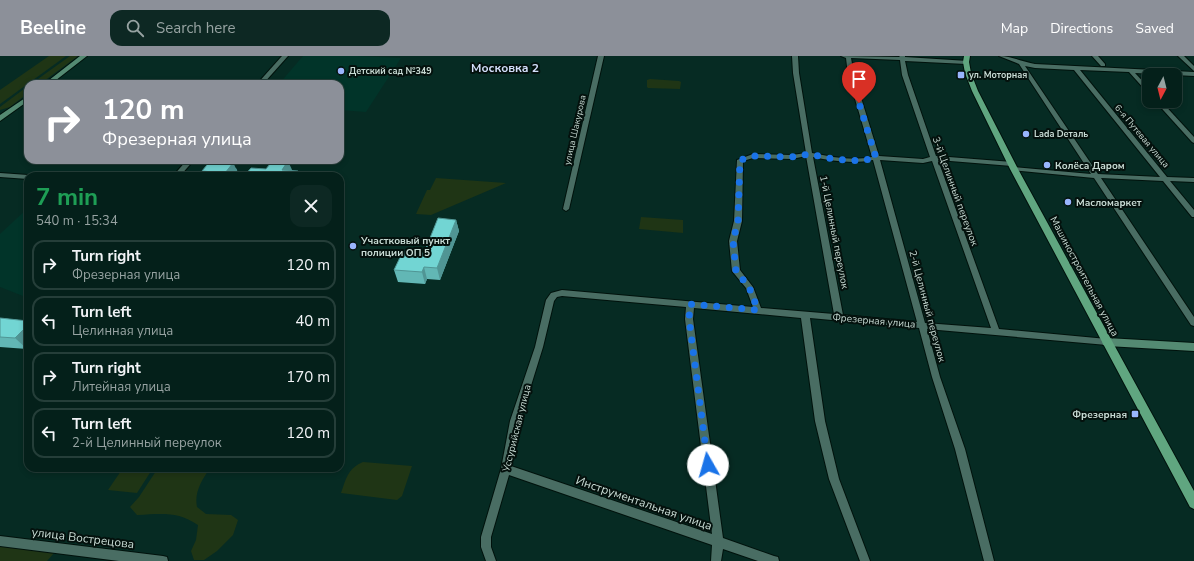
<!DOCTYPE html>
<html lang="en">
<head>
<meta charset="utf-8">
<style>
  :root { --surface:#04201a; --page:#0d2823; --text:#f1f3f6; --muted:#97a3a2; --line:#253e39; --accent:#8c9099 }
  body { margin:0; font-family:"Nunito Sans",sans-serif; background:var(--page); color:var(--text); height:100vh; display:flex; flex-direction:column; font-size:15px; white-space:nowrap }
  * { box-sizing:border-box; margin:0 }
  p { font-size:13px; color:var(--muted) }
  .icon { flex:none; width:22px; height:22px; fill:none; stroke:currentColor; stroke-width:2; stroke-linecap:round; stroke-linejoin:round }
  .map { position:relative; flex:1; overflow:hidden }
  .details { position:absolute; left:24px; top:116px; width:320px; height:300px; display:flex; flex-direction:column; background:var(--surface); border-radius:12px; box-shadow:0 2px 6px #0003,0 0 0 1px var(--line) }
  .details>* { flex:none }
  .guide { position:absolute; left:24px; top:24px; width:320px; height:84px; border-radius:12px; box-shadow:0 2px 6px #0003,0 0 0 1px var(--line); background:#8c9099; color:#fff; overflow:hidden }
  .needle { width:26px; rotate:187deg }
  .buttons { position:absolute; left:1142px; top:12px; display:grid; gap:8px }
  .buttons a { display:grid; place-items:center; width:40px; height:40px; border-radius:8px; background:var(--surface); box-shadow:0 2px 6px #0003,0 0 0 1px var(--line); font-size:20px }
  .pin { position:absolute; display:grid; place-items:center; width:34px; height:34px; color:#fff; margin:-41px -17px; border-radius:50% 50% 50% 0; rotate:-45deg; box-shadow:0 0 4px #0007 }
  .pin .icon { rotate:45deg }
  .me { position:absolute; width:44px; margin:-22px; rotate:353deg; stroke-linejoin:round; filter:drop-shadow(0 0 3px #0008) }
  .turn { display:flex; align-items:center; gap:14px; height:84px; padding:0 12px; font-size:18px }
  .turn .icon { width:52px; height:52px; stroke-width:2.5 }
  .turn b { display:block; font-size:28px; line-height:34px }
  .round { display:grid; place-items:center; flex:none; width:42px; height:42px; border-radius:12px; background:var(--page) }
  .overview { display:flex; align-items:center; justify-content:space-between; height:68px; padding:0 12px }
  h1 { font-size:24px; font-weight:700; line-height:30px; color:#1e9e55 }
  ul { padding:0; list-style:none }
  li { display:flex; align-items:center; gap:12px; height:50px; margin:0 8px 6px; padding:0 4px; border:2px solid var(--line); border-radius:12px }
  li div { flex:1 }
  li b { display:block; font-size:15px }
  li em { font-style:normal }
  header { display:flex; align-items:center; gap:24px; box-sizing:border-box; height:56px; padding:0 20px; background:var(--accent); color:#fff }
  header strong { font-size:19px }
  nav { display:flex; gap:22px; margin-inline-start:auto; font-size:14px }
  .search { width:280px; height:36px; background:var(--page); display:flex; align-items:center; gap:10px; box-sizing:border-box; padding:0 14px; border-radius:12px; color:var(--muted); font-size:15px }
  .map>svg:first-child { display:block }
</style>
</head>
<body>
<header>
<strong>Beeline</strong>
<div class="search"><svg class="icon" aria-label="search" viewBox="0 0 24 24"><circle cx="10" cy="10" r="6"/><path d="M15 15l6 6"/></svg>Search here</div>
<nav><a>Map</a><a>Directions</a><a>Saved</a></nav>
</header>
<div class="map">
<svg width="1194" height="505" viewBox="0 0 1194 505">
  <rect width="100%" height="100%" fill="#062b23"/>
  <g fill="#013429">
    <polygon points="303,0 358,0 401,2 366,56 340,54 340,28 279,28"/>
    <polygon points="28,152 28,242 0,231 0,178"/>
  </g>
  <g fill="#1f3515">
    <polygon points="49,0 66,0 0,48 0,34"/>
    <polygon points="70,0 78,0 40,28 31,28"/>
    <polygon points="650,23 679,25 681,26 680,33 648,32 647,31 647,24"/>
    <polygon points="28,30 28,37 10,51 0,54 0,51"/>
    <polygon points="436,122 506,127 431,159 416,158 427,134 430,134"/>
    <polygon points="641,161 683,164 683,177 639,173"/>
    <path d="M 363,406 L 412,410 L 402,440 L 397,444 L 341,437 C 346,423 348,412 363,406 Z"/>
    <polygon points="123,412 153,412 137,437 108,434"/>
    <path d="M 158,412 L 210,412 C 202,424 194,436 197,451 L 206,458 L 231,459 L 238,464 L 233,479 L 217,495 L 204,504 L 194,504 L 191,495 L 196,484 L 198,469 C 177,455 162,458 137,459 L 130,451 L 139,441 Z"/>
    <polygon points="0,490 54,497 47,505 0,505"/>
  </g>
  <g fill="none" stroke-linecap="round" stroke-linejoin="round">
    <defs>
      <g id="minor">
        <polygon points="282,0 288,0 263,28 257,28"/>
        <polygon points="598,0 604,0 569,153 566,155 563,153"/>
        <path d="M 792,0 L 798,0 L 799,17 L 812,97 C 832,101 852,105 872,101 L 848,19 L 846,2 L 841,0 L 900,1 L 899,0 L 905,0 L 905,1 L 968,5 L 968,7 L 966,8 L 905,5 L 908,19 L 936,100 L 1012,106 L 1015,108 L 1012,110 L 938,104 L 999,273 L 1107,283 L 1110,284 L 1111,286 L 1110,288 L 1107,289 L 927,273 L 940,321 L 965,393 L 994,505 L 984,505 L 955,393 L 932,321 L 919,272 L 810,262 L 825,365 L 839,423 L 870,505 L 860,505 L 829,423 L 815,365 L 801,262 L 694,252 L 693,263 L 723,482 L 774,500 L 778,501 L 779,505 L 758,505 L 723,493 L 721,505 L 711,505 L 712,489 L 509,419 L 491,481 L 491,491 L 496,505 L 486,505 L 481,491 L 481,481 L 501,413 L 510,365 L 535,291 L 546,244 L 551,237 L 562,234 L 753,251 L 746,232 L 732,215 L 729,185 L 734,165 L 737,104 L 753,98 L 792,99 L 806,97 L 793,17 ZM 851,2 L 900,4 L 902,19 L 930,101 L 923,103 L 879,100 L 854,19 ZM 806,100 L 834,258 L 761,252 L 753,231 L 740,214 L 737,185 L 742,165 L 743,105 L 753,102 L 792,103 ZM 813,101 C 833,105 853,108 873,104 L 917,266 L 843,259 ZM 880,104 L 923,107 L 932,105 L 991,272 L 925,267 ZM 562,240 L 686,251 L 685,263 L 712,478 L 511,410 L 520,365 L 543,291 L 554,245 L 557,241 Z"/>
        <path d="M 999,0 C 1011,0 1023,6 1035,8 L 1194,16 L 1194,20 L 1135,17 L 1149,32 L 1149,37 L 1147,36 L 1129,16 L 1080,14 L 1167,121 L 1194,122 L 1194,126 L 1170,125 L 1194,154 L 1194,161 L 1192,161 L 1163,125 L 1101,122 L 1194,261 L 1194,270 L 1191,269 L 1094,122 L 1012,114 L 1012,112 L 1014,111 L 1091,118 L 1019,8 ZM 1025,10 L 1035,12 L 1074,14 L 1160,121 L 1098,118 Z"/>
        <polygon points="1092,0 1098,0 1105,8 1105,10 1101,10"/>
        <polygon points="1178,0 1184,0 1194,10 1194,15"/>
        <polygon points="1155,45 1161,45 1194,81 1194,87 1192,86"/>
        <polygon points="187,104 194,104 180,120 173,120"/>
        <polygon points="0,117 28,119 31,120 28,120 28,123 0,121"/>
        <polygon points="0,480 163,500 167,501 168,505 119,505 0,490"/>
      </g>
      <g id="secondary">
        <polygon points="80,0 87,0 51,28 44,28"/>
        <polygon points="28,40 28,45 0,65 0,59"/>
        <polygon points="1107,282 1194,287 1194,295 1107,290 1103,289 1102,286 1103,283"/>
      </g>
      <polygon id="primary" points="964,0 970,0 969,6 971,17 978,35 1018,113 1194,435 1194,453 1190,451 1010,113 972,35 965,17 963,6"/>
    </defs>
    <use href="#minor" stroke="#00120c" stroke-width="2"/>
    <use href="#secondary" stroke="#00120c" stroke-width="2"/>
    <use href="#primary" stroke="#00120c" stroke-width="2"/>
    <use href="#minor" fill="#496d63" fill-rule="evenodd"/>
    <use href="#secondary" fill="#548a72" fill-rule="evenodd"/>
    <use href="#primary" fill="#60a680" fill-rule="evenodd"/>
  </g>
  <g fill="#62b7b5">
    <polygon points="236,112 239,119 238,120 204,120 202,115"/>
    <polygon points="456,164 459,175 440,224 427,223 425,228 398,226 394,214 424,197"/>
    <polygon points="0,262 28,265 28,292 27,293 0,291"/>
  </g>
  <g fill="#509594">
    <polygon points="228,104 232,104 239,119 238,120 227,120 225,117 225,107"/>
    <polygon points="288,105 293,116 282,114"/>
    <polygon points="298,115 300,120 294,120"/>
    <polygon points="456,164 459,175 440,224 437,212"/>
    <polygon points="424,211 427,223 425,228 422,216"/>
    <polygon points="28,269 28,292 27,293 15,282"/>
  </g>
  <g fill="#72d5d3" stroke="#509594">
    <polygon points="211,104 228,104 225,107 233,107 225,117 202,115"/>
    <polygon points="273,104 288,105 282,114 298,115 294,120 244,120 251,112 266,113"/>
    <polygon points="438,162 456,164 437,212 424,211 422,216 394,214 403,195 424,197"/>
    <polygon points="0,262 28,265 28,269 15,282 0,281"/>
  </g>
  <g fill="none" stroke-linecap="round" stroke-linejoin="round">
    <polyline stroke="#1a73e8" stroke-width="7" stroke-dasharray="0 12.6" points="708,409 689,263 690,248 758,254 749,231 736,215 733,185 738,165 740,104 753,100 792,101 809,98 834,103 860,105 876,102 859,47"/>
  </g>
  <g fill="#99b5fd" stroke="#04110d" stroke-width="1.5">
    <circle cx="341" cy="15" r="4"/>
    <rect x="957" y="15" width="8" height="8" rx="2"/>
    <circle cx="1026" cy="78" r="4"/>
    <circle cx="1047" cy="109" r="4"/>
    <circle cx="1068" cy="146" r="4"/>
    <circle cx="353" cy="190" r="4"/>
    <rect x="1131" y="354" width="8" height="8" rx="2"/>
  </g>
  <g text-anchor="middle" stroke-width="4" stroke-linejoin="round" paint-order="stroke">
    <g font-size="9" font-weight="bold" fill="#c8dbd4" stroke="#04110d" text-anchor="start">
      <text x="349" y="18">Детский сад №349</text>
      <text x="969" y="22">ул. Моторная</text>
      <text x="1034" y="81">Lada Dеталь</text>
    </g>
    <g font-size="9" fill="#c8dbd4" stroke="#04110d">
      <text transform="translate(575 74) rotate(-77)" y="3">улица Шакурова</text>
      <text transform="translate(1142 80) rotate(50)" y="3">6-я Путевая улица</text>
    </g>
    <g font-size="10" font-weight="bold" fill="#c8dbd4" stroke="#04110d" text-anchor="start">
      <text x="1055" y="113">Колёса Даром</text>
      <text x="1076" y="150">Масломаркет</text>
      <text x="361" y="188">Участковый пункт<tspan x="361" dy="12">полиции ОП 5</tspan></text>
      <text x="1127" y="362" text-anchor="end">Фрезерная</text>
    </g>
    <g font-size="10" fill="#c8dbd4" stroke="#04110d">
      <text transform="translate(956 135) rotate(70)" y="4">3-й Целинный переулок</text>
      <text transform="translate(835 176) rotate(79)" y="4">1-й Целинный переулок</text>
      <text transform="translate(1085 220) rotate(62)" y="4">Машиностроительная улица</text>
      <text transform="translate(928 250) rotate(75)" y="4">2-й Целинный переулок</text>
      <text transform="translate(874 264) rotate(5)" y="4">Фрезерная улица</text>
      <text transform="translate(516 372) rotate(-76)" y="4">Уссурийская улица</text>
    </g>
    <g font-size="12" font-weight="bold" fill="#d3defa" stroke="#04110d">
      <text x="505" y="16">Московка 2</text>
    </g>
    <g font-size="12" fill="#c8dbd4" stroke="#04110d">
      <text transform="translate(644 447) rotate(19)" y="4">Инструментальная улица</text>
      <text transform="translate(83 482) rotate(7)" y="4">улица Вострецова</text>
    </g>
  </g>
</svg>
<div class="buttons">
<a><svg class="needle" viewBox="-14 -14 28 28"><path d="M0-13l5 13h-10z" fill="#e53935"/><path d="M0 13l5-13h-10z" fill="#97a3a2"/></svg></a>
</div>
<div class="pin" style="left:859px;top:47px;background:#d93025"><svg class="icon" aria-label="arrive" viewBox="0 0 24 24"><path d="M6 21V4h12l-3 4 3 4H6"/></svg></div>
<svg class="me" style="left:708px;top:409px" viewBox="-20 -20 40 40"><circle r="19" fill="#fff"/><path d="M0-13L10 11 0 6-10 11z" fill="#1a73e8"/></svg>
<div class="guide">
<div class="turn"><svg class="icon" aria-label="right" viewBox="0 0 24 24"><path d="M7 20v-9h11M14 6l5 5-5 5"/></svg><div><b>120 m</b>Фрезерная улица</div></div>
</div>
<section class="details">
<div class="overview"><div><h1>7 min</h1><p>540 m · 15:34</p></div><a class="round"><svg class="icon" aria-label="close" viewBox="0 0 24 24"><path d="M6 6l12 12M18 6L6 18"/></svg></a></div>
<ul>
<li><svg class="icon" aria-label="right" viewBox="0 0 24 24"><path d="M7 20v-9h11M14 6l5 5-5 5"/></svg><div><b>Turn right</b><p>Фрезерная улица</p></div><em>120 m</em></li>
<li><svg class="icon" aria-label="left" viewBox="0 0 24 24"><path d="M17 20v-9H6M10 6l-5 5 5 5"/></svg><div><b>Turn left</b><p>Целинная улица</p></div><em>40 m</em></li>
<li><svg class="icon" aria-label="right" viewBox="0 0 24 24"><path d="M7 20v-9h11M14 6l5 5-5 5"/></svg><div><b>Turn right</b><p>Литейная улица</p></div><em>170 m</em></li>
<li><svg class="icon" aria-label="left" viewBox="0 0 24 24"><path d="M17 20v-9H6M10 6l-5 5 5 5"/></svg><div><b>Turn left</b><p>2-й Целинный переулок</p></div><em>120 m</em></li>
</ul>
</section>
</div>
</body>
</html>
